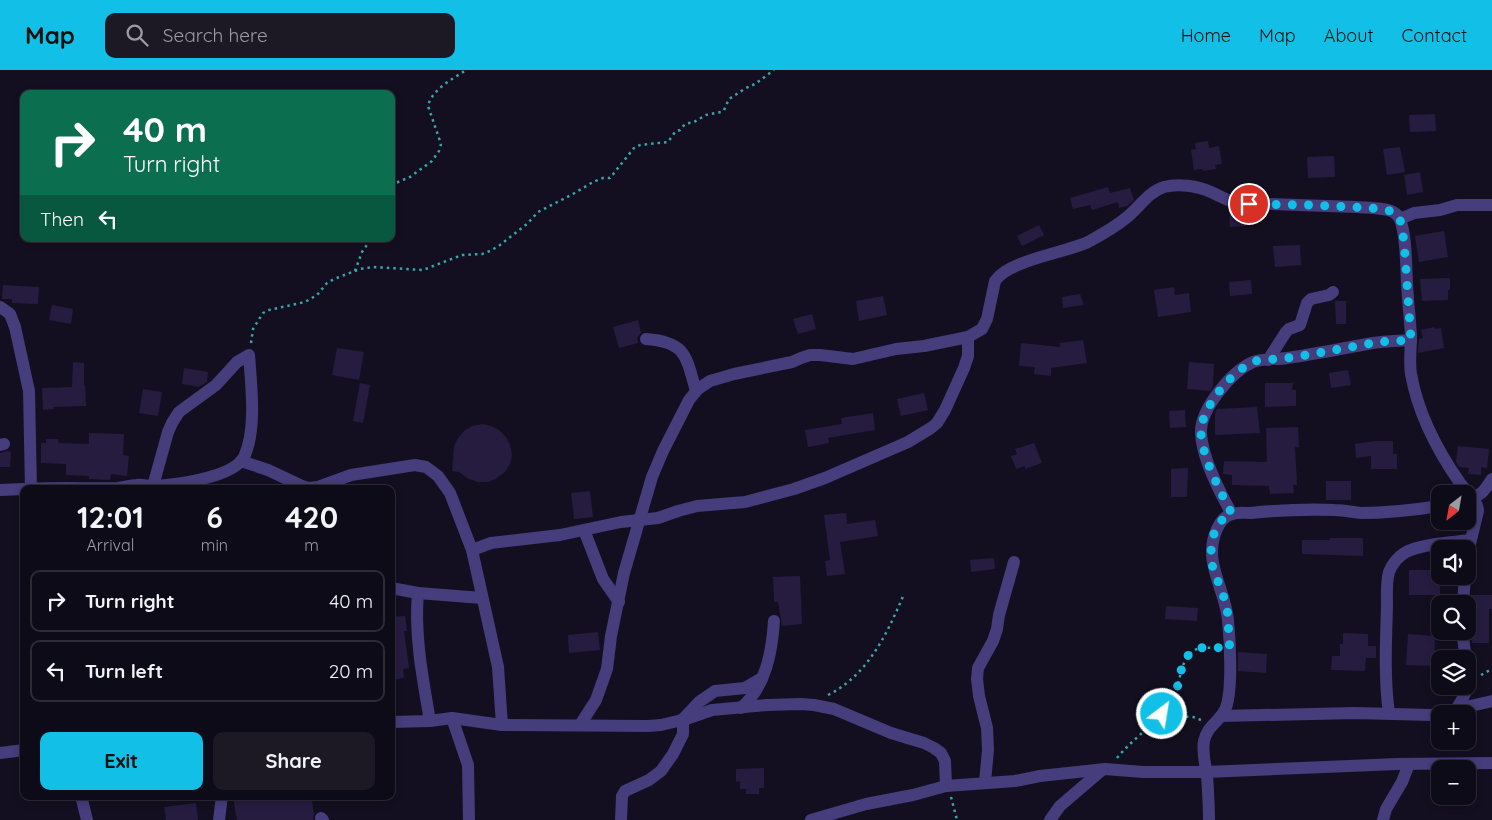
<!DOCTYPE html>
<html lang="en">
<head>
<meta charset="utf-8">
<style>
  :root { --surface:#0e0b18; --page:#1c1925; --text:#f1f3f6; --muted:#9b9ba2; --line:#2e2b37; --accent:#12c0e7 }
  body { margin:0; font-family:Quicksand,sans-serif; background:var(--page); color:var(--text); height:100vh; display:flex; flex-direction:column; font-size:19px; white-space:nowrap }
  * { box-sizing:border-box; margin:0 }
  p { font-size:16px; color:var(--muted) }
  .icon { flex:none; width:28px; height:28px; fill:none; stroke:currentColor; stroke-width:2; stroke-linecap:round; stroke-linejoin:round }
  .map { position:relative; flex:1; overflow:hidden }
  .sheet { position:absolute; left:20px; top:415px; width:375px; height:315px; display:flex; flex-direction:column; background:var(--surface); border-radius:10px; box-shadow:0 2px 8px #0003,0 0 0 1px var(--line) }
  .sheet>* { flex:none }
  .top-card { position:absolute; left:20px; top:20px; width:375px; height:152px; border-radius:10px; box-shadow:0 2px 8px #0003,0 0 0 1px var(--line); background:#0b6e4f; color:#fff; overflow:hidden }
  .needle { width:32px; rotate:211deg }
  .fabs { position:absolute; left:1431px; top:415px; display:grid; gap:10px }
  .fabs a { display:grid; place-items:center; width:45px; height:45px; border-radius:10px; background:var(--surface); box-shadow:0 2px 8px #0003,0 0 0 1px var(--line); font-size:25px }
  .pin { position:absolute; display:grid; place-items:center; width:42px; height:42px; color:#fff; margin:-21px; border:2px solid #fff; border-radius:50%; box-shadow:0 1px 5px #0007 }
  .me { position:absolute; width:55px; margin:-28px; rotate:31deg; stroke-linejoin:round; filter:drop-shadow(0 0 4px #0008) }
  .turn { display:flex; align-items:center; gap:18px; height:105px; padding:0 20px; font-size:22px }
  .turn .icon { width:65px; height:65px; stroke-width:2.5 }
  .turn b { display:block; font-size:35px; line-height:42px }
  .then { display:flex; align-items:center; height:48px; padding:0 20px; background:#0003; gap:10px; font-size:19px }
  .eta { display:flex; justify-content:space-evenly; align-items:center; height:85px; text-align:center }
  .eta b { font-size:30px; font-weight:700; line-height:35px }
  .primary-button { display:flex; gap:10px; margin-top:auto; padding:10px 20px }
  .primary-button a { flex:1; height:58px; border-radius:10px; background:var(--accent); color:#111; font-size:20px; font-weight:700; line-height:58px; text-align:center }
  .primary-button a+a { background:var(--page); color:var(--text) }
  ul { padding:0; list-style:none }
  li { display:flex; align-items:center; gap:15px; height:62px; margin:0 10px 8px; padding:0 10px; border:2px solid var(--line); border-radius:10px }
  li div { flex:1 }
  li b { display:block; font-size:19px }
  li em { font-style:normal }
  header { display:flex; align-items:center; gap:30px; box-sizing:border-box; height:70px; padding:0 25px; background:var(--accent); color:#111 }
  header strong { font-size:24px }
  nav { display:flex; gap:28px; margin-inline-start:auto; font-size:18px }
  .search { width:350px; height:45px; background:var(--page); display:flex; align-items:center; gap:12px; box-sizing:border-box; padding:0 18px; border-radius:10px; color:var(--muted); font-size:19px }
  .map>svg:first-child { display:block }
</style>
</head>
<body>
<header>
<strong>Map</strong>
<div class="search"><svg class="icon" aria-label="search" viewBox="0 0 24 24"><circle cx="10" cy="10" r="6"/><path d="M15 15l6 6"/></svg>Search here</div>
<nav><a>Home</a><a>Map</a><a>About</a><a>Contact</a></nav>
</header>
<div class="map">
<svg width="1492" height="750" viewBox="0 0 1492 750">
  <rect width="100%" height="100%" fill="#130f20"/>
  <g fill="#261c40">
    <polygon points="1435,44 1436,61 1410,62 1409,45"/>
    <polygon points="1208,71 1209,78 1219,76 1222,94 1215,95 1216,99 1203,101 1202,99 1194,100 1191,80 1196,79 1195,73"/>
    <polygon points="1400,77 1405,102 1387,105 1383,79"/>
    <polygon points="1334,86 1335,107 1308,108 1307,87"/>
    <polygon points="1420,102 1423,122 1407,125 1404,105"/>
    <polygon points="1108,117 1110,123 1130,118 1134,130 1127,136 1119,138 1118,132 1092,140 1090,135 1073,139 1070,128"/>
    <polygon points="1229,139 1246,142 1246,156 1230,157"/>
    <polygon points="1039,155 1044,165 1022,176 1017,166"/>
    <polygon points="1444,161 1448,187 1419,192 1415,166"/>
    <polygon points="1300,175 1301,195 1275,197 1273,176"/>
    <polygon points="1450,208 1450,220 1448,220 1448,230 1422,231 1420,209"/>
    <polygon points="1251,210 1252,224 1230,226 1229,212"/>
    <polygon points="3,215 39,217 38,234 12,233 12,229 2,229"/>
    <polygon points="1174,217 1175,225 1189,223 1191,242 1158,247 1154,220"/>
    <polygon points="1080,224 1084,235 1063,238 1062,227"/>
    <polygon points="883,226 887,245 859,251 856,231"/>
    <polygon points="1335,231 1346,231 1346,254 1336,254"/>
    <polygon points="52,235 73,239 71,254 49,250"/>
    <polygon points="812,244 816,259 798,264 793,249"/>
    <polygon points="638,250 641,263 637,268 638,273 619,278 613,257"/>
    <polygon points="1434,257 1435,259 1441,258 1444,278 1418,283 1419,269 1423,268 1421,260"/>
    <polygon points="1083,270 1087,293 1051,298 1051,306 1034,304 1035,297 1019,296 1021,273 1060,277 1060,273"/>
    <polygon points="337,278 364,282 359,310 332,305"/>
    <polygon points="73,292 84,293 84,315 85,315 86,336 53,337 54,339 43,340 42,318 72,317"/>
    <polygon points="1189,292 1214,294 1213,316 1210,321 1187,319"/>
    <polygon points="184,298 208,302 207,312 199,317 182,314"/>
    <polygon points="1348,300 1351,315 1331,318 1329,303"/>
    <polygon points="360,313 370,315 363,353 353,351"/>
    <polygon points="1265,313 1293,313 1292,320 1296,320 1296,336 1265,337"/>
    <polygon points="143,319 162,322 158,346 139,343"/>
    <polygon points="924,323 928,340 901,346 897,329"/>
    <polygon points="1257,337 1260,363 1215,365 1215,344 1217,339"/>
    <polygon points="1185,340 1186,357 1170,358 1169,341"/>
    <polygon points="873,343 875,360 828,368 829,373 808,377 805,360 842,354 841,348"/>
    <polygon points="482,354 491,356 499,360 506,367 510,375 512,385 510,394 505,402 497,408 488,412 478,412 469,409 459,402 452,401 454,376 458,368 464,361 472,356"/>
    <polygon points="1298,357 1299,377 1295,377 1297,415 1293,415 1294,423 1270,424 1269,416 1232,415 1232,405 1223,404 1224,391 1267,392 1266,358"/>
    <polygon points="89,363 124,364 123,385 129,386 127,406 111,404 110,410 89,409 89,406 66,405 66,394 41,393 41,373 46,373 46,369 59,369 58,373 89,374"/>
    <polygon points="1376,371 1393,371 1393,384 1397,384 1397,399 1371,399 1371,386 1356,388 1355,374"/>
    <polygon points="1034,373 1042,393 1025,399 1025,396 1016,399 1011,386 1017,384 1015,379"/>
    <polygon points="1458,376 1489,379 1487,398 1481,397 1481,405 1468,404 1469,398 1459,397 1456,392"/>
    <polygon points="7,381 11,382 10,397 0,397 0,383"/>
    <polygon points="1188,398 1187,427 1171,427 1171,399"/>
    <rect x="1326" y="411" width="25" height="19"/>
    <polygon points="590,421 593,447 574,449 571,423"/>
    <polygon points="846,443 847,454 875,450 878,466 840,472 845,504 827,506 825,491 830,490 824,445"/>
    <polygon points="1330,468 1363,468 1363,486 1302,484 1302,470 1330,470"/>
    <polygon points="994,488 995,499 971,502 970,490"/>
    <rect x="1409" y="500" width="31" height="25"/>
    <polygon points="800,506 802,554 782,556 778,532 774,532 773,507"/>
    <polygon points="1472,525 1492,525 1492,539 1489,539 1489,573 1472,573 1470,560 1468,555"/>
    <polygon points="1166,536 1198,538 1197,551 1165,549"/>
    <polygon points="405,546 407,561 404,561 409,598 403,599 404,608 391,610 391,547"/>
    <polygon points="598,562 600,580 569,583 568,565"/>
    <polygon points="1343,563 1368,564 1368,576 1376,576 1376,588 1366,588 1365,601 1331,600 1332,586 1340,586 1340,574 1343,574"/>
    <polygon points="1408,564 1435,566 1434,596 1406,595"/>
    <polygon points="1238,582 1267,584 1266,603 1238,601"/>
    <polygon points="764,698 764,718 759,718 759,724 746,724 746,719 740,719 740,711 736,712 736,699"/>
    <polygon points="246,726 311,726 314,744 313,750 237,750 233,728"/>
    <polygon points="196,733 198,750 166,750 164,737"/>
  </g>
  <g fill="none" stroke-linecap="round" stroke-linejoin="round">
    <g stroke="#37a7aa" stroke-width="2.5" stroke-dasharray="2.5 4" stroke-linecap="butt">
      <path d="M 391,115 L 410,107 L 432,91 L 439,81 L 441,74 L 428,36 C 432,19 453,9 466,0"/>
      <polyline points="355,201 362,182 371,169"/>
      <polyline points="251,273 253,259 263,243 269,240 305,232 317,225 327,213 334,209 360,199 373,197 423,200 462,185 482,184 490,181 500,175 527,154 538,142 573,124 593,112 603,108 610,108 634,78 640,75 668,72 675,62 680,60 685,54 694,52 706,45 721,42 724,40 729,29 746,18 755,14 774,0"/>
      <polyline points="1481,605 1492,599"/>
      <path d="M 828,625 C 868,605 887,564 904,524"/>
      <polyline points="1160,646 1193,647 1201,650"/>
      <path d="M 1117,688 C 1133,668 1155,655 1169,635 C 1172,630 1176,623 1177,618 C 1181,605 1181,592 1192,582 C 1198,576 1209,578 1218,578"/>
      <polyline points="951,727 957,750"/>
    </g>
    <g stroke="#453d7c" stroke-width="12">
      <polyline points="1400,149 1414,143 1440,140 1457,135 1492,135"/>
      <polyline points="0,237 10,244 15,257 29,321 31,419"/>
      <path d="M 646,269 C 687,272 686,287 696,321"/>
      <polyline points="1268,290 1286,262 1289,259 1300,255 1307,233 1311,229 1329,225 1333,222"/>
      <polyline points="0,375 4,374"/>
      <polyline points="241,391 268,400 302,416 308,418 318,417 351,405 415,395 426,397 438,406 450,423 472,480 498,597 502,655"/>
      <path d="M 30,419 C 60,417 90,419 118,418 C 125,417 131,415 137,415 C 142,414 147,416 152,416 C 174,415 233,408 244,387 C 257,360 251,313 249,285 L 237,292 L 216,315 L 179,342 L 172,353 L 168,362 L 153,416"/>
      <polyline points="0,420 24,419"/>
      <path d="M 1468,430 C 1481,425 1484,422 1492,409"/>
      <path d="M 1232,444 C 1220,423 1202,387 1201,363 C 1200,339 1232,301 1253,292 C 1263,288 1276,290 1287,288 C 1316,284 1344,278 1373,273 C 1385,271 1398,271 1411,270"/>
      <polyline points="584,460 603,509 619,532"/>
      <polyline points="472,480 491,473 560,465 621,452 658,448 678,441 697,436 745,432 794,419 825,408 908,372 931,358 937,353 945,340 964,298 968,286 968,267"/>
      <polyline points="391,518 418,523 482,528"/>
      <path d="M 418,523 C 414,565 423,610 430,651"/>
      <polyline points="1463,534 1465,506"/>
      <polyline points="1462,561 1466,589"/>
      <path d="M 741,638 C 766,617 772,581 774,551"/>
      <path d="M 1457,638 C 1466,624 1471,613 1468,597"/>
      <path d="M 1389,643 C 1384,608 1386,572 1387,536 C 1387,525 1386,512 1389,502 C 1392,494 1399,486 1406,482 C 1420,474 1454,472 1470,470"/>
      <polyline points="1221,646 1355,643 1431,645 1492,631"/>
      <polyline points="452,648 468,695 469,750"/>
      <polyline points="391,652 430,651 452,648 502,655 648,656 661,655 686,649 712,640 767,635 801,634 814,635 834,639 891,663 924,673 934,678 941,683 945,691 946,716"/>
      <path d="M 580,655 L 596,630 L 607,599 L 611,566 L 624,503 L 652,407 L 663,381 L 689,330 L 698,319 L 710,311 L 734,304 L 792,292 L 801,288 L 810,285 L 820,285 L 853,289 L 896,279 L 924,276 L 968,267 L 982,259 L 987,249 L 995,211 C 1009,190 1065,183 1088,172 C 1101,165 1115,157 1126,148 C 1139,138 1148,122 1164,117 C 1178,113 1198,116 1211,122 C 1222,127 1231,133 1243,134 C 1251,135 1260,134 1269,134 C 1298,135 1327,136 1356,137 C 1366,138 1389,137 1396,144 C 1407,153 1406,199 1407,214 C 1408,231 1410,249 1411,266 C 1411,279 1409,292 1411,304 C 1418,344 1437,380 1460,413 C 1466,421 1478,431 1478,441 L 1468,482"/>
      <polyline points="0,683 24,680"/>
      <polyline points="985,712 988,680 987,658 979,626 977,609 978,598 993,571 997,559 999,545 1014,492"/>
      <polyline points="81,726 87,750"/>
      <polyline points="321,748 323,750"/>
      <polyline points="219,750 222,726"/>
      <polyline points="621,750 622,726 625,721 649,710 661,701 673,684 683,664 683,649 699,632 715,621 745,618 762,608"/>
      <polyline points="811,750 866,734 913,725 946,716 1015,711 1040,706 1105,699 1143,702 1206,702 1397,694 1492,693"/>
      <polyline points="1050,750 1060,736 1102,700"/>
      <path d="M 1209,750 C 1209,735 1208,720 1207,705 C 1205,693 1202,682 1204,671 C 1207,656 1219,652 1225,640 C 1233,623 1230,570 1228,550 C 1225,518 1202,491 1217,459 C 1220,452 1225,446 1232,444 C 1238,442 1245,443 1251,443 C 1279,440 1307,439 1335,440 C 1343,440 1352,442 1361,443 C 1388,443 1414,440 1440,436"/>
      <polyline points="1383,750 1386,739 1402,712 1409,694"/>
    </g>
  </g>
  <g fill="none" stroke-linecap="round" stroke-linejoin="round">
    <path stroke="#12c0e7" stroke-width="9" stroke-dasharray="0 16.2" d="M 1162,644 C 1168,636 1174,627 1177,618 C 1181,605 1181,587 1195,580 C 1204,575 1220,578 1230,579 C 1228,566 1229,552 1227,539 C 1224,525 1218,512 1213,498 C 1209,484 1211,461 1222,450 C 1225,447 1229,445 1232,444 C 1221,423 1202,387 1201,363 C 1200,339 1232,301 1253,292 C 1263,288 1276,290 1287,288 C 1316,284 1344,278 1373,273 C 1385,271 1398,271 1411,270 L 1404,171 L 1400,149 L 1395,143 L 1391,141 L 1371,138 L 1309,135 L 1249,134"/>
  </g>
</svg>
<div class="fabs">
<a><svg class="needle" viewBox="-14 -14 28 28"><path d="M0-13l5 13h-10z" fill="#e53935"/><path d="M0 13l5-13h-10z" fill="#9b9ba2"/></svg></a>
<a><svg class="icon" aria-label="sound" viewBox="0 0 24 24"><path d="M4 9h4l5-4v14l-5-4H4zM17 9q2 3 0 6"/></svg></a>
<a><svg class="icon" aria-label="search" viewBox="0 0 24 24"><circle cx="10" cy="10" r="6"/><path d="M15 15l6 6"/></svg></a>
<a><svg class="icon" aria-label="layers" viewBox="0 0 24 24"><path d="M12 4l9 5-9 5-9-5zM3 14l9 5 9-5"/></svg></a>
<a>+</a>
<a>−</a>
</div>
<div class="pin" style="left:1249px;top:134px;background:#d93025"><svg class="icon" aria-label="arrive" viewBox="0 0 24 24"><path d="M6 21V4h12l-3 4 3 4H6"/></svg></div>
<svg class="me" style="left:1162px;top:644px" viewBox="-20 -20 40 40"><circle r="17" fill="#12c0e7" stroke="#fff" stroke-width="3"/><path d="M0-11L8 9 0 5-8 9z" fill="#fff"/></svg>
<div class="top-card">
<div class="turn"><svg class="icon" aria-label="right" viewBox="0 0 24 24"><path d="M7 20v-9h11M14 6l5 5-5 5"/></svg><div><b>40 m</b>Turn right</div></div>
<div class="then">Then<svg class="icon" aria-label="left" viewBox="0 0 24 24"><path d="M17 20v-9H6M10 6l-5 5 5 5"/></svg></div>
</div>
<section class="sheet">
<div class="eta">
<div><b>12:01</b><p>Arrival</p></div>
<div><b>6</b><p>min</p></div>
<div><b>420</b><p>m</p></div>
</div>
<ul>
<li><svg class="icon" aria-label="right" viewBox="0 0 24 24"><path d="M7 20v-9h11M14 6l5 5-5 5"/></svg><div><b>Turn right</b></div><em>40 m</em></li>
<li><svg class="icon" aria-label="left" viewBox="0 0 24 24"><path d="M17 20v-9H6M10 6l-5 5 5 5"/></svg><div><b>Turn left</b></div><em>20 m</em></li>
</ul>
<div class="primary-button"><a>Exit</a><a>Share</a></div>
</section>
</div>
</body>
</html>
